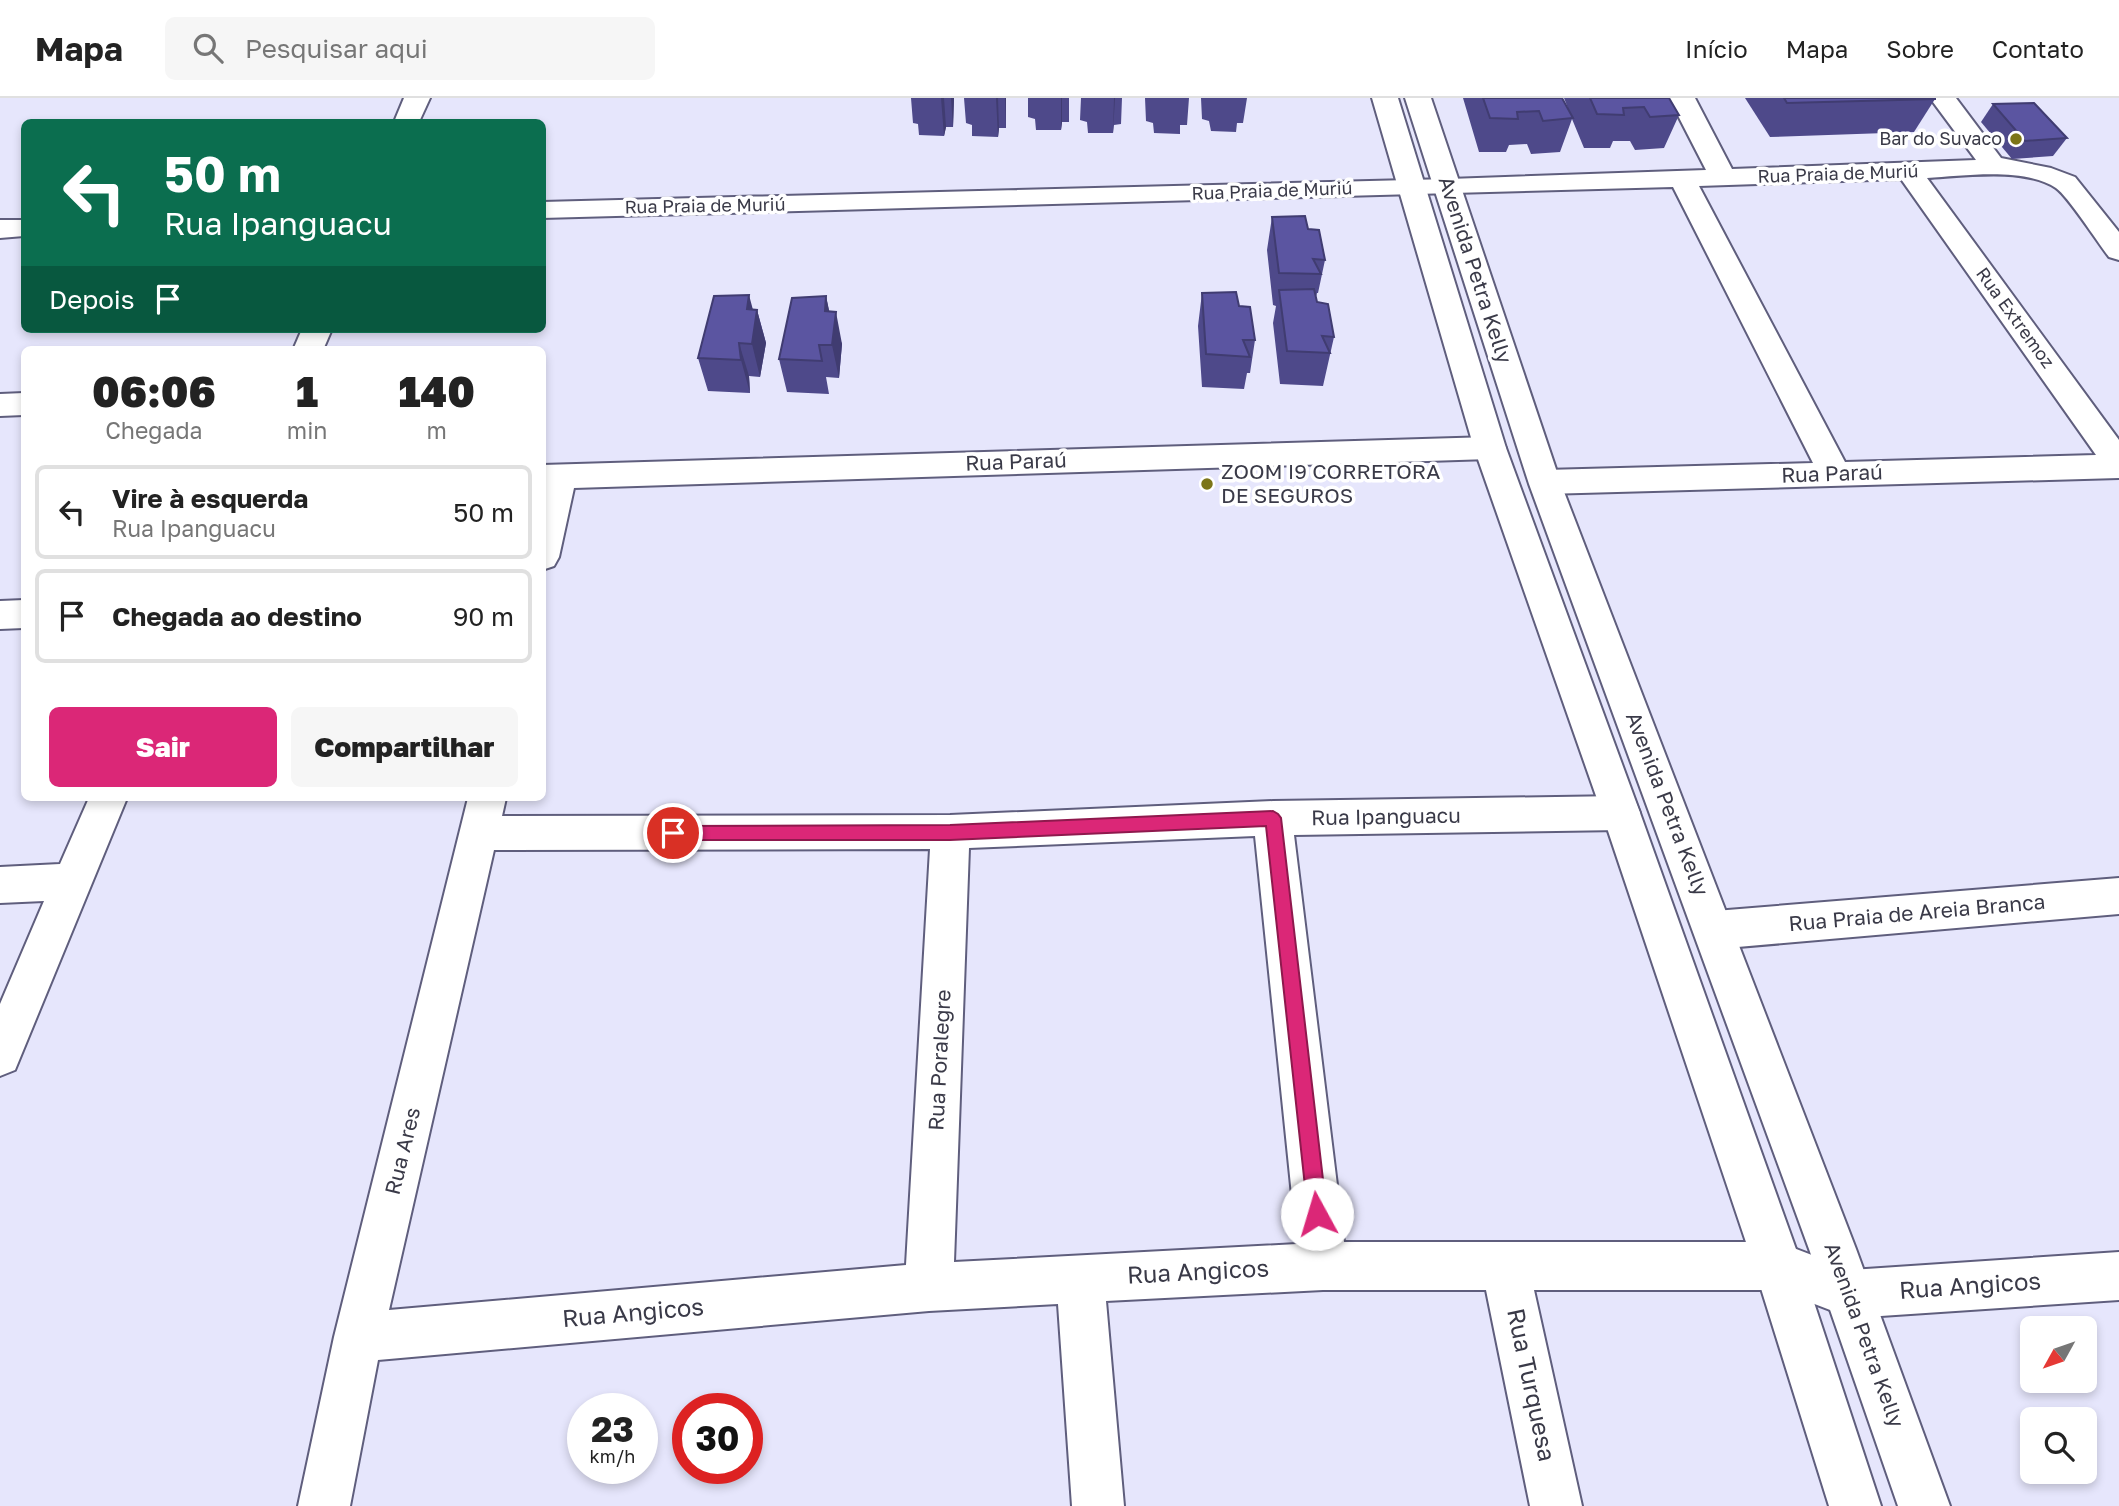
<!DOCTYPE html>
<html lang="pt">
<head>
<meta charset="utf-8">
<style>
  :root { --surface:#fff; --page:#f6f6f6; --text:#222; --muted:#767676; --line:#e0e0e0; --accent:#db2777 }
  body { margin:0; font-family:"Golos Text",sans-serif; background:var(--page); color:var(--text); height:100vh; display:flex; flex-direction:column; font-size:26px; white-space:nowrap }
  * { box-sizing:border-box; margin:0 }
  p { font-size:23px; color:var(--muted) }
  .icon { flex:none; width:38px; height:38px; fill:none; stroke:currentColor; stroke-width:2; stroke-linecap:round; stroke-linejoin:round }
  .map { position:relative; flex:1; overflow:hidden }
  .panel { position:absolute; left:21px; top:248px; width:525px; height:455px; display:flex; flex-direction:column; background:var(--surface); border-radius:10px; box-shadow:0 4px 10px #0003 }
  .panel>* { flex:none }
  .banner { position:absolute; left:21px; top:21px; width:525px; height:214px; border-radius:10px; box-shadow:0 4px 10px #0003; background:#0b6e4f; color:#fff; overflow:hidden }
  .needle { width:46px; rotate:230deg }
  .fabs { position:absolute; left:2020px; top:1218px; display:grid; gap:14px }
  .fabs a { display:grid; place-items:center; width:77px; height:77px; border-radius:10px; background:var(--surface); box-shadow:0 4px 10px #0003; font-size:35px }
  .speed { position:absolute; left:567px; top:1295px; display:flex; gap:14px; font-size:35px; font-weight:700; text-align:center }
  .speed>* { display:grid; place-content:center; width:91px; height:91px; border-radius:50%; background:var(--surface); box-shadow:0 4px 10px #0003; line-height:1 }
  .speed small { font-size:18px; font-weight:400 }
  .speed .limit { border:10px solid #d22; background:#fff; color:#111 }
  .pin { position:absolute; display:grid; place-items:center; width:60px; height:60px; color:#fff; margin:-30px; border:4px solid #fff; border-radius:50%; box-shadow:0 2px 7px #0007 }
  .me { position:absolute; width:77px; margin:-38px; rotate:354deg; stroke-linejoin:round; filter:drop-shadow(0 0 5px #0008) }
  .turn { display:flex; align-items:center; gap:24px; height:147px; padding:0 28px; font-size:32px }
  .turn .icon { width:91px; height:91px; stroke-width:2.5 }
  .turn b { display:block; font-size:49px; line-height:60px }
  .then { display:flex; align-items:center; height:66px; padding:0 28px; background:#0003; gap:14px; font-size:26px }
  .eta { display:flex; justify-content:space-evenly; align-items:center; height:119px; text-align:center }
  .eta b { font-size:42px; font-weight:800; line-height:49px }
  .action { display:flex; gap:14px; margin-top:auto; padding:14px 28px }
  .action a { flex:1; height:80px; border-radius:10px; background:var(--accent); color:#fff; font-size:28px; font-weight:800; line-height:80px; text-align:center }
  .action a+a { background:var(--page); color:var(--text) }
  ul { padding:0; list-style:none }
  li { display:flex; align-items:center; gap:21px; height:94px; margin:0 14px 10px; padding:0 14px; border:4px solid var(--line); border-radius:10px }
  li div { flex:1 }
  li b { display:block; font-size:26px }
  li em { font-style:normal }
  header { display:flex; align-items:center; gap:42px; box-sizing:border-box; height:98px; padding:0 35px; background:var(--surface); border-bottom:2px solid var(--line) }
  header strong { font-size:33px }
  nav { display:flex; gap:38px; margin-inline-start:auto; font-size:24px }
  .search { width:490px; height:63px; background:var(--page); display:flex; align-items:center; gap:18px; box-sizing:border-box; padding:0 24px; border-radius:10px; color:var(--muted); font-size:26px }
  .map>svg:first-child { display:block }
</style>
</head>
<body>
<header>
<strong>Mapa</strong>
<div class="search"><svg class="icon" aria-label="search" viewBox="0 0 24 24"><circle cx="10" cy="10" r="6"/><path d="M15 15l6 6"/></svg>Pesquisar aqui</div>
<nav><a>Início</a><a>Mapa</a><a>Sobre</a><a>Contato</a></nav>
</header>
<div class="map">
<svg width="2119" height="1408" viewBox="0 0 2119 1408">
  <rect width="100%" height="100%" fill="#e6e6fc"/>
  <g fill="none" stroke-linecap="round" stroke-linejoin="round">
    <defs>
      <g id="minor">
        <polygon points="404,0 430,0 419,24 394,24"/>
        <path d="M 1669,0 L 1695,0 L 1732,71 L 1976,62 L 1930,0 L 1956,0 L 2001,60 L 2051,70 L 2075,79 L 2119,134 L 2119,162 L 2109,159 C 2098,145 2068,98 2056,90 C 2024,69 1964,78 1927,80 L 2119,342 L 2119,380 L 1545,396 L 1534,392 L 1529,384 L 1534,376 L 1545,372 L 1813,365 L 1673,89 L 542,120 L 542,104 L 1449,81 L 1706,72 ZM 1901,81 L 2096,357 L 1845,364 L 1699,88 Z"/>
        <polygon points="0,122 24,122 24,138 0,140"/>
        <polygon points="302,231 332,231 323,252 293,252"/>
        <polygon points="24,295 24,317 0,318 0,296"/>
        <polygon points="1490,339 1501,342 1506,350 1501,358 1490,361 574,390 559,459 554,468 542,472 542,367"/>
        <polygon points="24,502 24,530 0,531 0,503"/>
        <path d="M 1621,698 L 1635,703 L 1640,715 L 1635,727 L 1621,732 L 1294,737 L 1344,1144 L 1778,1144 L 1851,1172 L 2119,1154 L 2119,1202 L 1851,1220 L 1778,1192 L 1534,1192 L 1582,1408 L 1530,1408 L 1486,1192 L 1323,1192 L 1106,1203 L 1124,1408 L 1072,1408 L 1058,1206 L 929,1213 L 378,1262 L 350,1408 L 298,1408 L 334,1239 L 468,700 L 506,700 L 502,718 L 950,717 L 1273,703 ZM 1255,738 L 1297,1146 L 954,1164 L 969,750 ZM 930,751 L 906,1167 L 389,1212 L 494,752 Z"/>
        <polygon points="89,700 127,700 15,972 0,978 0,906 44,803 0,805 0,769 60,766"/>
        <polygon points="2119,780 2119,816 1715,851 1701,845 1695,832 1701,819 1715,813"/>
      </g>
      <g id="tertiary">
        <polygon points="1372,0 1398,0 1506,350 1640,715 1802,1168 1881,1408 1829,1408 1754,1168 1602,715 1474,350"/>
        <polygon points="1405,0 1431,0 1561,386 1856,1151 1950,1408 1898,1408 1809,1151 1529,386"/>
      </g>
    </defs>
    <use href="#minor" stroke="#5f5e7d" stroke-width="4"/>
    <use href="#tertiary" stroke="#5f5e7d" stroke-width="4"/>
    <use href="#minor" fill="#fff" fill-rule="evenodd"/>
    <use href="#tertiary" fill="#fff" fill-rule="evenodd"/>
  </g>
  <g fill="#4e498a">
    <polygon points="911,0 954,0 953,29 946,29 944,38 919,37 918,26 913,25"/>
    <polygon points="964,0 1006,0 1006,30 999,30 998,39 972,38 972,27 966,25"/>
    <polygon points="1028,0 1069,0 1069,24 1062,24 1061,32 1036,32 1035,21 1028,19"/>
    <polygon points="1081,0 1122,0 1121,26 1114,27 1113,35 1088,35 1087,24 1080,22"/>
    <polygon points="1145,0 1189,0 1187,27 1180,27 1180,36 1154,35 1153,25 1146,23"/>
    <polygon points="1201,0 1247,0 1243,25 1237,25 1236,34 1211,33 1209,23 1202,21"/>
    <polygon points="1463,0 1562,0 1571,18 1564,0 1669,0 1679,17 1664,50 1635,52 1630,43 1613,43 1610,50 1584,50 1572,21 1560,54 1531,56 1527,46 1509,47 1506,54 1479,54"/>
    <polygon points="1745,0 1935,0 1935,1 1914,34 1770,39"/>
    <polygon points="1993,6 2067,40 2053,58 2012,61 1981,24"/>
    <polygon points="1272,119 1308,131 1325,162 1318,195 1317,195 1316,199 1317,204 1334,239 1323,288 1280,286 1273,225 1276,208 1273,207 1267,152"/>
    <polygon points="1202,195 1239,208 1255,242 1250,275 1247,275 1244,291 1202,289 1198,228"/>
    <polygon points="826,198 829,213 842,246 839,280 826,279 829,296 787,294 779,261"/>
    <polygon points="753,212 757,212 766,245 760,279 749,278 750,295 708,293 698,260"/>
  </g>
  <g fill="#403c71">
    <polygon points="941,0 944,0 946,29 944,38"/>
    <polygon points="951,0 954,0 953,29"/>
    <polygon points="996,0 998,0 999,30 998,39"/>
    <polygon points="1005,0 1006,0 1006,30"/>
    <polygon points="1061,0 1062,0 1062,24 1061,32"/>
    <polygon points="1114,0 1115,0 1113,35"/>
    <polygon points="749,197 756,223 757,212 766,245 760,279 752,246 747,211"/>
    <polygon points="826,198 833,231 825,213"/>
    <polygon points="836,214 842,246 839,280 832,247"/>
    <polygon points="739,245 749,278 750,295 741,262"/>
  </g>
  <g fill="#5b55a1" stroke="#403c71" stroke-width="2">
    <polygon points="1483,0 1562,0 1573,20 1543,23 1539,13 1517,14 1518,21 1490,20"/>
    <polygon points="1590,0 1669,0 1679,17 1650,19 1644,9 1623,10 1624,17 1597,16"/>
    <polygon points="1784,0 1935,0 1935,1 1787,5"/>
    <polygon points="2034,5 2067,40 2025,43 1993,6"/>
    <polygon points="1305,118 1308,131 1319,132 1325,162 1313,161 1321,176 1279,175 1272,119"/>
    <polygon points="1314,191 1317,204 1328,206 1334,239 1322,238 1330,255 1287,253 1279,192"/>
    <polygon points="1236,194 1239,208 1250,209 1255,242 1243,242 1250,259 1206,256 1202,195"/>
    <polygon points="749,197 747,211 757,212 752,246 739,245 741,262 698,260 714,198"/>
    <polygon points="826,198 825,213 836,214 832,247 819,247 822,263 779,261 792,200"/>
  </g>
  <polygon fill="#db2777" stroke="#8e194d" stroke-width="2" points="1273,713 1278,716 1281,720 1327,1116 1324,1123 1317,1125 1310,1123 1308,1116 1266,728 950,742 673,742 668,740 665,735 668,730 673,728 950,727"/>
  <g fill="#7c7518" stroke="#fff" stroke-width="2.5">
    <circle cx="2016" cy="41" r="7"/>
    <circle cx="1207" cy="386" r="7"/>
  </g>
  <g text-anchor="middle" stroke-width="7" stroke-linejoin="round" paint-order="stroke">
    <g font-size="18" fill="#3a3a48" stroke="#fff" text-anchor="end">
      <text x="2002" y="47">Bar do Suvaco</text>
    </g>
    <g font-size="18" fill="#3a3a48" stroke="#fff">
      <text transform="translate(1838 76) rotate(-2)" y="6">Rua Praia de Muriú</text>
      <text transform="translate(1272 93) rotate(-2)" y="6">Rua Praia de Muriú</text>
      <text transform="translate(705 108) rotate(-1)" y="6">Rua Praia de Muriú</text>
      <text transform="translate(2015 220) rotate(54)" y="6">Rua Extremoz</text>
    </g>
    <g font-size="21" fill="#3a3a48" stroke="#fff">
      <text transform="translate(1475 172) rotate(72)" y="7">Avenida Petra Kelly</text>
      <text transform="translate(1016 364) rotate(-2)" y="7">Rua Paraú</text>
      <text transform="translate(1832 376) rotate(-2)" y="7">Rua Paraú</text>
      <text transform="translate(1667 706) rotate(69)" y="7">Avenida Petra Kelly</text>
      <text transform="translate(1386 719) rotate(-1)" y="7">Rua Ipanguacu</text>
      <text transform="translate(1917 815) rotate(-5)" y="7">Rua Praia de Areia Branca</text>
      <text transform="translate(940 962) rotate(-87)" y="7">Rua Poralegre</text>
      <text transform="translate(403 1053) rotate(-76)" y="7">Rua Ares</text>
      <text transform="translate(1864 1237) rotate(70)" y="7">Avenida Petra Kelly</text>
    </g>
    <g font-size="21" fill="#3a3a48" stroke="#fff" text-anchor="start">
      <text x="1221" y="381">ZOOM I9 CORRETORA<tspan x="1221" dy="24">DE SEGUROS</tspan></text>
    </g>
    <g font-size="24" fill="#3a3a48" stroke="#fff">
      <text transform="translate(1198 1174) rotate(-3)" y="8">Rua Angicos</text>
      <text transform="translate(1970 1188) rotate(-4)" y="8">Rua Angicos</text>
      <text transform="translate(633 1215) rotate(-5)" y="8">Rua Angicos</text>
      <text transform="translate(1531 1287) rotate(78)" y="8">Rua Turquesa</text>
    </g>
  </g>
</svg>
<div class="fabs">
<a><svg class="needle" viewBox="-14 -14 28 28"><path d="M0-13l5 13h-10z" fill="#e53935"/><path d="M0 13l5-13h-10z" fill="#767676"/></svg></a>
<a><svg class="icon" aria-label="search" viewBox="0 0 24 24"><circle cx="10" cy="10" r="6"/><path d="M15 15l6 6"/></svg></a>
</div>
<div class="speed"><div>23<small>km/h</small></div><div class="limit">30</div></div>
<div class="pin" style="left:673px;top:735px;background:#d93025"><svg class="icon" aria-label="arrive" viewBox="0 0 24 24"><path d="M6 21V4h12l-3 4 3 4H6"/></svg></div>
<svg class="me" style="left:1317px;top:1116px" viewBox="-20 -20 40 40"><circle r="19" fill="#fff"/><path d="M0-13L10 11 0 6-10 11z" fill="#db2777"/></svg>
<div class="banner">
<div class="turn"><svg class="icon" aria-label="left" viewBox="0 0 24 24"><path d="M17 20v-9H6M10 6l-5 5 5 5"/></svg><div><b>50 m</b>Rua Ipanguacu</div></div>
<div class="then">Depois<svg class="icon" aria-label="arrive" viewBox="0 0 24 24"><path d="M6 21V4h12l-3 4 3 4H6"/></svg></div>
</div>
<section class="panel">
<div class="eta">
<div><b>06:06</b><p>Chegada</p></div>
<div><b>1</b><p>min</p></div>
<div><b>140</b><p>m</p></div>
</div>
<ul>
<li><svg class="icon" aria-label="left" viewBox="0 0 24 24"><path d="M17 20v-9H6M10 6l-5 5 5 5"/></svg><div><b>Vire à esquerda</b><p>Rua Ipanguacu</p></div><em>50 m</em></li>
<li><svg class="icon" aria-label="arrive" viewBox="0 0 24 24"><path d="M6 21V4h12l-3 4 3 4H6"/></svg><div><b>Chegada ao destino</b></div><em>90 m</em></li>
</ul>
<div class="action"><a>Sair</a><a>Compartilhar</a></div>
</section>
</div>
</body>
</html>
